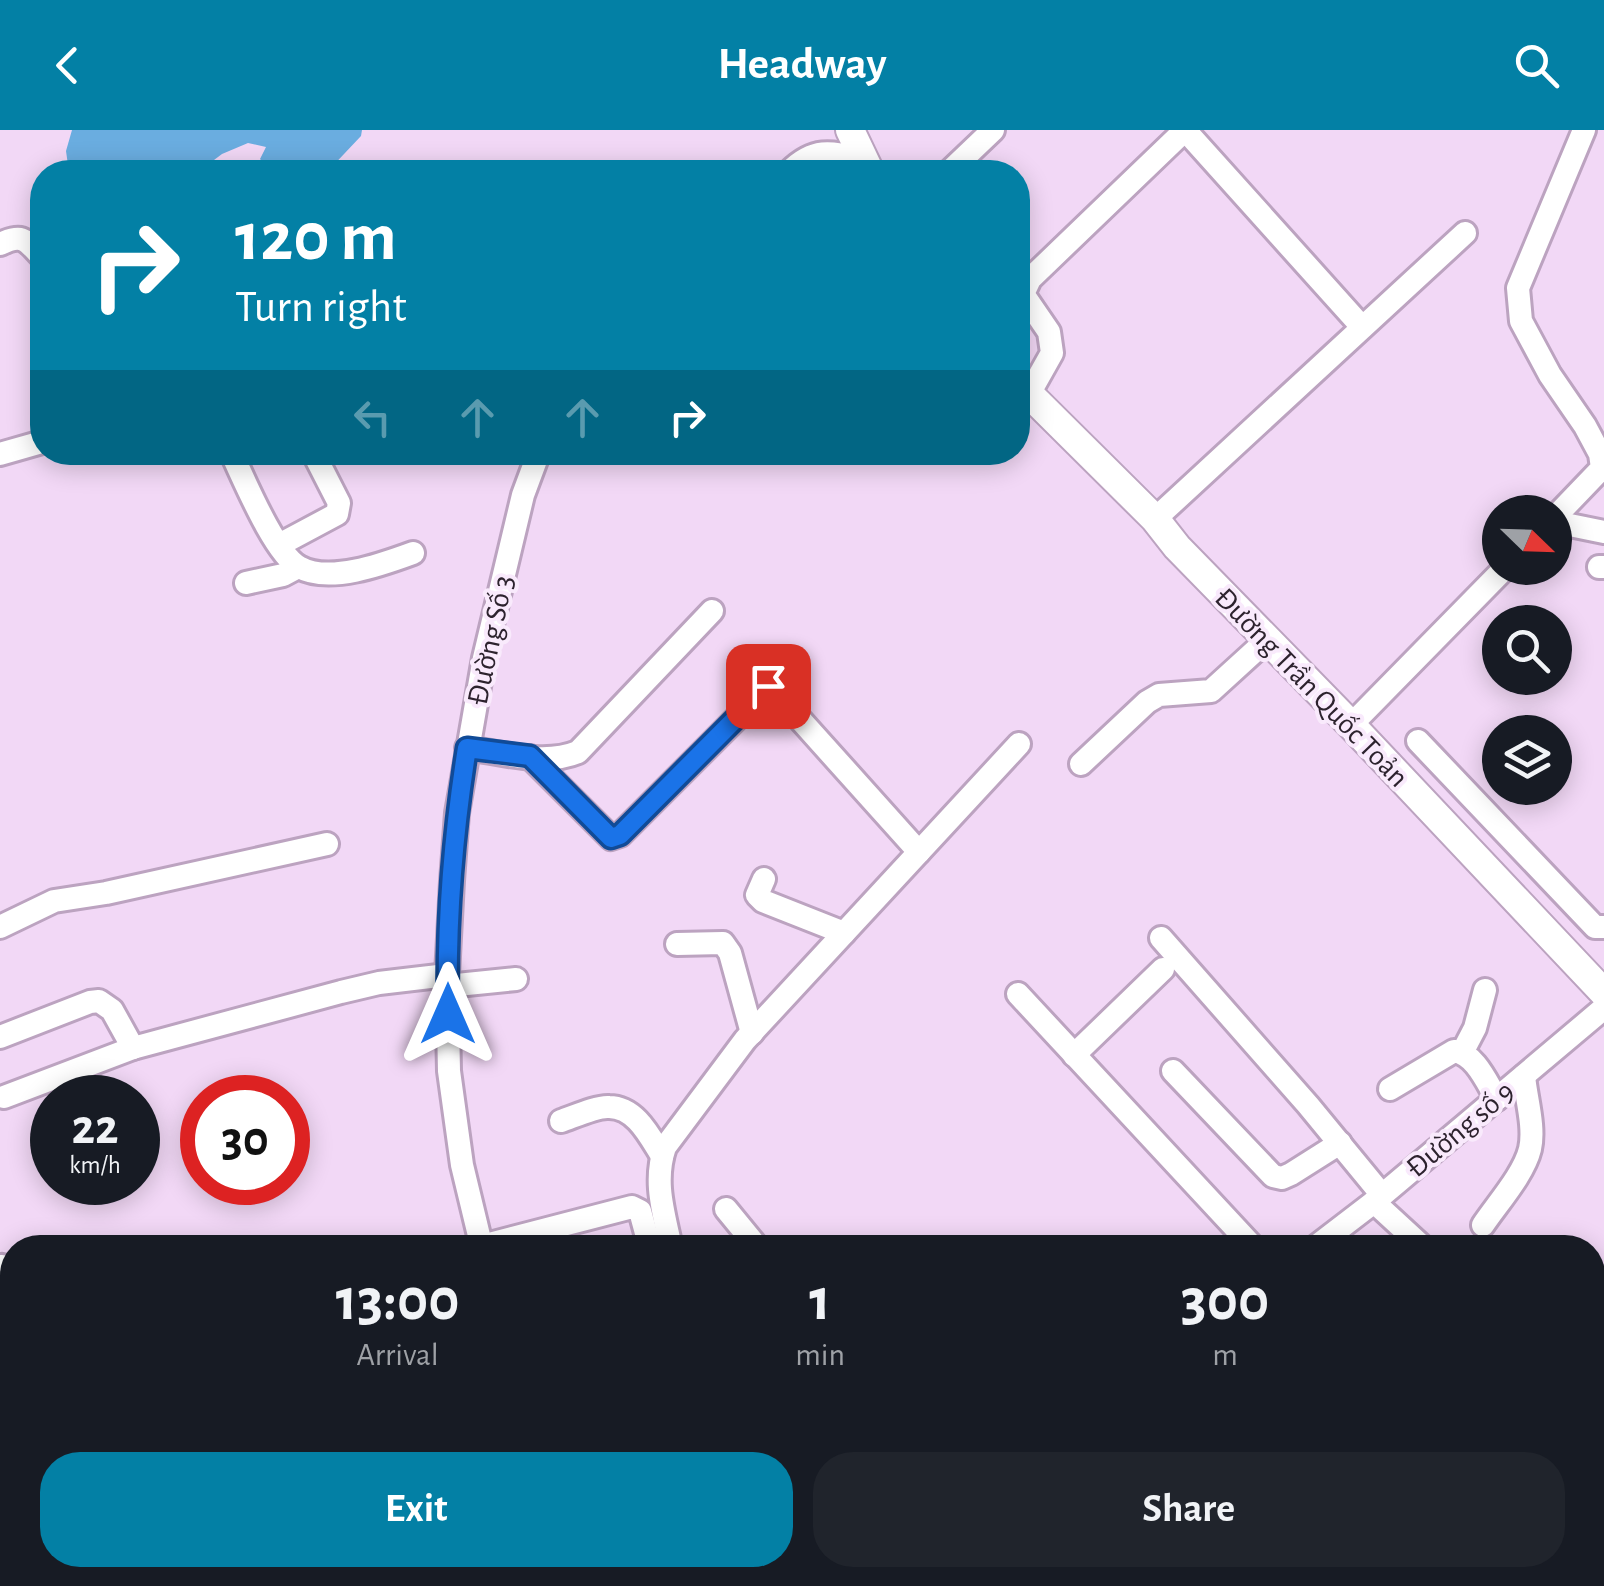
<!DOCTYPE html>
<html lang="en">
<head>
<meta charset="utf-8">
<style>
  :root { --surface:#171b24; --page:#20242c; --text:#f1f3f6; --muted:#9ea1a6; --accent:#0380a5 }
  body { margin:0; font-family:"Alegreya Sans",sans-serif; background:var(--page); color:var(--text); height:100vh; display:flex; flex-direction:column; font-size:38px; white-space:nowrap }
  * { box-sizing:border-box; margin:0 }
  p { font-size:32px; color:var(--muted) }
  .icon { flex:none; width:55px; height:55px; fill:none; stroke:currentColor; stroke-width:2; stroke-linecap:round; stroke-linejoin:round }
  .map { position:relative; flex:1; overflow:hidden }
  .panel { position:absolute; left:0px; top:1105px; width:1605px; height:352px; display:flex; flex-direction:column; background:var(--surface); border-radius:40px 40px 0 0; box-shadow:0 5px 25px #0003 }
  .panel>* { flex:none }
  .top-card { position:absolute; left:30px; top:30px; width:1000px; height:305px; border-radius:40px; box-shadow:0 5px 25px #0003; background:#0380a5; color:#fff; overflow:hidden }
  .needle { width:65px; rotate:113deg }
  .tools { position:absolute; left:1482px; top:365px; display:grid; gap:20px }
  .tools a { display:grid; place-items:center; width:90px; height:90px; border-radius:50%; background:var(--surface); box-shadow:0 5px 25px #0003; font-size:50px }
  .speed { position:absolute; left:30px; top:945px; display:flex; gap:20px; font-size:50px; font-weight:700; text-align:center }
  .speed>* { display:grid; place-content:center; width:130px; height:130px; border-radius:50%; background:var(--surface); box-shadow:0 5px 25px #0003; line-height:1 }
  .speed small { font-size:25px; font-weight:400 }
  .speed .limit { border:15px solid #d22; background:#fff; color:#111 }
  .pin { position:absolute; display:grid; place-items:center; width:85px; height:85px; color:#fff; margin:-42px; border-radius:20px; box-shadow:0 5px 15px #0006 }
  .me { position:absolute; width:110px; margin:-55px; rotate:0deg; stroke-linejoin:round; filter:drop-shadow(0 0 8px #0008) }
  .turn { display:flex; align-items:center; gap:35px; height:210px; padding:0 40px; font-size:45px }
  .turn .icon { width:130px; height:130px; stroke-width:2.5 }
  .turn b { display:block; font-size:70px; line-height:85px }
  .lanes { display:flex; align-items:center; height:95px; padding:0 40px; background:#0003; justify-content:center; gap:50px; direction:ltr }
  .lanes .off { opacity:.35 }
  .eta { display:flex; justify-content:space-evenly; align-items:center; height:170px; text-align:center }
  .eta b { font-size:60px; font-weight:700; line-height:70px }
  .cta { display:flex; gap:20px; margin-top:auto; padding:20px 40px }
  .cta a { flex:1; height:115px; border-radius:40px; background:var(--accent); color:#fff; font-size:40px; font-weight:700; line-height:115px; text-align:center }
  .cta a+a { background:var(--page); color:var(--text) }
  header { display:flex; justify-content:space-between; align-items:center; height:130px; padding:0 40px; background:var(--accent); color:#fff; font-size:45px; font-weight:700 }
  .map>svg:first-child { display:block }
</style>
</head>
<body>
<header><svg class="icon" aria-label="back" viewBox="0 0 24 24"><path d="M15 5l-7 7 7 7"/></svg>Headway<svg class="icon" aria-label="search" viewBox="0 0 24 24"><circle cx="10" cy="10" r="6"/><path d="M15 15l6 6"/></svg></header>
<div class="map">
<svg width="1604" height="1456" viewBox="0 0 1604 1456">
  <rect width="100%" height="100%" fill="#f2d8f6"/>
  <polygon fill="#6aade0" points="72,0 362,0 361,6 327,42 288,42 285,35 272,31 268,38 260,29 266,17 248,13 222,24 198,42 69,42 66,21"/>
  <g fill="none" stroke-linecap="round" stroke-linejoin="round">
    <defs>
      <g id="minor">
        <polyline points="1185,0 1362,197"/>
        <path d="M 789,42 C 815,16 832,22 864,30"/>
        <polyline points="949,42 993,0"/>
        <path d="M 0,114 C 23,103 26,110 42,127"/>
        <polyline points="1029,264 1052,223 1049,202 1023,164 1030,149 1185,0"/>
        <path d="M 231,322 C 244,349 274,423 299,437 C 329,454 383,434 413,423"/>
        <polyline points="0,324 42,312"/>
        <polyline points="1555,387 1602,338 1600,324 1585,296 1550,245 1521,191 1518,158 1584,0"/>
        <polyline points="1155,389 1465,103"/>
        <polyline points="1555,392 1604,402"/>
        <polyline points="279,415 337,384 339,373 313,322"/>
        <polyline points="1599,437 1604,437"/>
        <polyline points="246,453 283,445 298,437"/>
        <polyline points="797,586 919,722"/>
        <polyline points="1351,595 1505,438"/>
        <polyline points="1418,611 1595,797 1604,797"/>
        <path d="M 467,618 C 502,623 545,636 578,622 L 712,481"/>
        <polyline points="530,627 611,708 620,705 769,556"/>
        <polyline points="1081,634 1147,572 1159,565 1211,561 1267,510"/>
        <polyline points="764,749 757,765 763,771 844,803"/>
        <polyline points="0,797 54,771 106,763 327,714"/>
        <polyline points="1161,808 1308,975 1382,1065"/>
        <polyline points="677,814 723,813 730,823 752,903"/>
        <polyline points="447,856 516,849"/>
        <polyline points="1018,864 1254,1118"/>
        <polyline points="0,907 90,872 99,871 112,880 133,918"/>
        <polyline points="1463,921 1475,898 1485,860"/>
        <polyline points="1074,925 1163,839"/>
        <polyline points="1173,941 1273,1046 1282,1048 1291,1044 1340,1013"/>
        <path d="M 1390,959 L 1454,921 C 1475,924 1486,951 1497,969"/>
        <polyline points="4,967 133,918 341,862 379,853 447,845"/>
        <path d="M 561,991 C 573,987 597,976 609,977 C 636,977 650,1007 662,1026"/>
        <polyline points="1374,1072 1424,1118"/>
        <polyline points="726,1079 758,1118"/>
        <path d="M 1483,1095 C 1497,1074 1524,1044 1530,1019 C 1535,997 1526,968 1524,946"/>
        <polyline points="482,1116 632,1077 640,1081 650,1118"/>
        <polyline points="482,1118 462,1035 449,941 447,845 452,751 457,683 484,528 523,365 539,322"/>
        <path d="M 671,1118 C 664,1083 653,1052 665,1017 L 745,910 L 1019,614"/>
        <polyline points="1314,1118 1374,1072 1604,878"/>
        <polyline points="0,1137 2,1136 12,1143"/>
        <polyline points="1592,1151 1604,1148"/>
        <polyline points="0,1390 12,1385"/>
        <polyline points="328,1445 331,1456"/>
        <polyline points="465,1445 466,1456"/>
        <polyline points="759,1445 763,1456"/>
        <polyline points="949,1445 952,1456"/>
        <polyline points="1193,1445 1196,1456"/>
        <polyline points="570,1450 588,1445"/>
        <polyline points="17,1456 45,1445"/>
        <polyline points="825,1456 850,1445"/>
        <polyline points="983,1456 1011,1445"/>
      </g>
      <g id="major">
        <polyline points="850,0 870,42"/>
        <polyline points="1018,253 1155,389 1177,417 1351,595 1604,863"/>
      </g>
    </defs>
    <use href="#minor" stroke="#bca3c0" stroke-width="28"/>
    <use href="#major" stroke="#bca3c0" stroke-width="32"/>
    <use href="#minor" stroke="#fff" stroke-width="22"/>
    <use href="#major" stroke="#fff" stroke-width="28"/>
  </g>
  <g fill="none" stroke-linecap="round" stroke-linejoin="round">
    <defs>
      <path id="route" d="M 448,884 C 446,795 453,705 467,618 L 530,626 L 611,708 L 620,705 L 768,556"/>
    </defs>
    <use href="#route" stroke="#114b97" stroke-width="25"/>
    <use href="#route" stroke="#1a73e8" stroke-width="18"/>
  </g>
  <g text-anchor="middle" stroke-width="8" stroke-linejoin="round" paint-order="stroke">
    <g font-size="30" fill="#2d232e" stroke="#f9eafc">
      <text transform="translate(490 510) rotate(-78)" y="10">Đường Số 3</text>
      <text transform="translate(1312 557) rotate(46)" y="10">Đường Trần Quốc Toản</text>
      <text transform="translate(1460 999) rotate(-40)" y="10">Đường số 9</text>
    </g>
  </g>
</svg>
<div class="tools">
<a><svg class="needle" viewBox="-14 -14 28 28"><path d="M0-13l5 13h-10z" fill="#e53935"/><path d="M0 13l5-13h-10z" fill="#9ea1a6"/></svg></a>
<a><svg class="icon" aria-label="search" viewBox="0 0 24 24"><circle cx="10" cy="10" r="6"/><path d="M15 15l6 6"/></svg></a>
<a><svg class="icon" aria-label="layers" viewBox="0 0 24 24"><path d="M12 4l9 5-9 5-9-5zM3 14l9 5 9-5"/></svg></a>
</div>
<div class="speed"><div>22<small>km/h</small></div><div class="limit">30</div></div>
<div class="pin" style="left:768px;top:556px;background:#d93025"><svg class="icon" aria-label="arrive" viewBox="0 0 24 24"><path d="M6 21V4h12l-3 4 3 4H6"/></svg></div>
<svg class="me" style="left:448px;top:884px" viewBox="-20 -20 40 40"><path d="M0-17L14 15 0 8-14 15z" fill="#1a73e8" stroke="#fff" stroke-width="4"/></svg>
<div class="top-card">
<div class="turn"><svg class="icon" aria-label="right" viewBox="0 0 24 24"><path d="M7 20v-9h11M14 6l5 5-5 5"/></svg><div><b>120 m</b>Turn right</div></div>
<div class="lanes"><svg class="icon off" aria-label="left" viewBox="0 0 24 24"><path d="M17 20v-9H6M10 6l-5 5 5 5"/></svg><svg class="icon off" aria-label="ahead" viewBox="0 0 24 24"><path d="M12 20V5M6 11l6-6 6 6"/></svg><svg class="icon off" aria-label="ahead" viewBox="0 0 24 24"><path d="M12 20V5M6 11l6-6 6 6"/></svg><svg class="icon" aria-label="right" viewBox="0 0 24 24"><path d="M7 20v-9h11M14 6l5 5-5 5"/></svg></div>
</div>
<section class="panel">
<div class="eta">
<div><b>13:00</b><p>Arrival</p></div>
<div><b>1</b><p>min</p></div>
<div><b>300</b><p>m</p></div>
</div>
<div class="cta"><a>Exit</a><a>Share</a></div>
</section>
</div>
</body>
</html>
